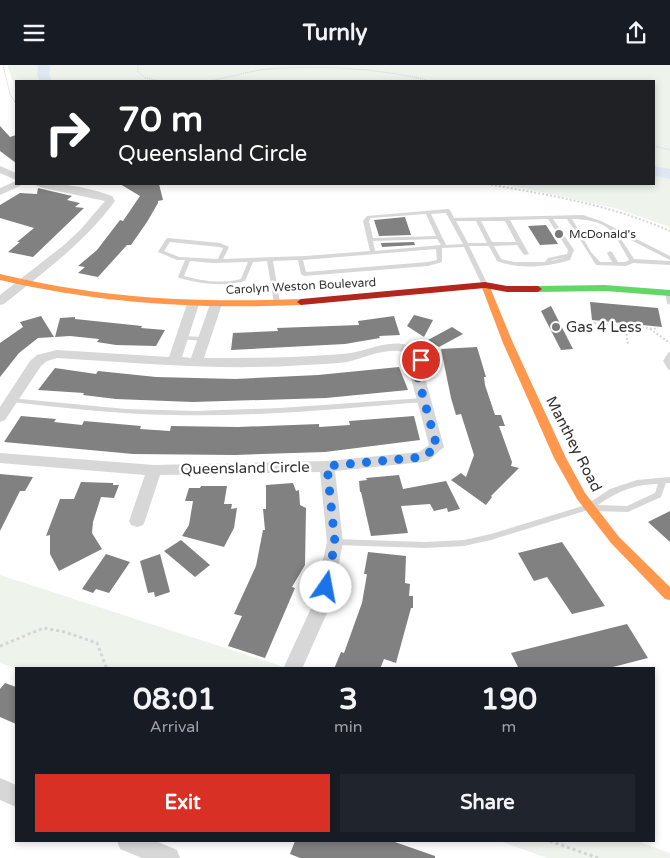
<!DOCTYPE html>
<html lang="en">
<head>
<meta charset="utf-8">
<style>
  :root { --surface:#171b24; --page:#20242c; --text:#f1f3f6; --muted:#9ea1a6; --accent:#d93025 }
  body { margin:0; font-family:"Varela Round",sans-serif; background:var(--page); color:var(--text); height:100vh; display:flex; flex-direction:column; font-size:19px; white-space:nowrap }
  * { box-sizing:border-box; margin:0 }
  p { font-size:16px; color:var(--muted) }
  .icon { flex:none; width:28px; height:28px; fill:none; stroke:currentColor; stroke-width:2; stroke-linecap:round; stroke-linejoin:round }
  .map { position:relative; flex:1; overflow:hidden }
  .panel { position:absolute; left:15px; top:602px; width:640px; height:175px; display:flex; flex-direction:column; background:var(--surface); border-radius:0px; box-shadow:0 2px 8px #0003 }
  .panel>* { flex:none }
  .top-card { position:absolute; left:15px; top:15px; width:640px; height:105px; border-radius:0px; box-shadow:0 2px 8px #0003; background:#202124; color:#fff; overflow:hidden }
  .pin { position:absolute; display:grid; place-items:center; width:42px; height:42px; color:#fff; margin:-21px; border:2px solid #fff; border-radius:50%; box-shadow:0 1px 5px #0007 }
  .me { position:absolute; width:55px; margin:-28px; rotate:12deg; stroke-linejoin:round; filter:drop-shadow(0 0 4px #0008) }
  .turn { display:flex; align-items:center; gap:18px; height:105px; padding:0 20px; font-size:22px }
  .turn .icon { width:65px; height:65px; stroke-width:2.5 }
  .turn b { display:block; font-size:35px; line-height:42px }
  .eta { display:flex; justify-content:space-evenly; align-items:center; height:85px; text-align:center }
  .eta b { font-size:30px; font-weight:700; line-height:35px }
  .action { display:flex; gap:10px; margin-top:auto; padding:10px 20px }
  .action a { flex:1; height:58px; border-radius:0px; background:var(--accent); color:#fff; font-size:20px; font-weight:700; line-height:58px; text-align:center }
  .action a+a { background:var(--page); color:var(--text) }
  header { display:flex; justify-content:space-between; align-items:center; height:65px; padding:0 20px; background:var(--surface); font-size:22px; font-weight:700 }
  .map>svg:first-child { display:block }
</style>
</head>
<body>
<header><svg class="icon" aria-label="menu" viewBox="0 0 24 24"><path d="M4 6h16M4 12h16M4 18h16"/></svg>Turnly<svg class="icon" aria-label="share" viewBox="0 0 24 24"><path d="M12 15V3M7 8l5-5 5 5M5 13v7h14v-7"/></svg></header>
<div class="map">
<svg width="670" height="793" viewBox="0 0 670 793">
  <rect width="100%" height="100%" fill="#fff"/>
  <g fill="#eef3ec">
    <polygon points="7,0 670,0 670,162 615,143 502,119 654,119 654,16 16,16 16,25"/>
    <polygon points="0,510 290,604 17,604 0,598"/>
    <polygon points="500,776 637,776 670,788 670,793 547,793"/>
  </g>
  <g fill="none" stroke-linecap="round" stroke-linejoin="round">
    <g fill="#dfe7f2" fill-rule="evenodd">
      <polygon points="38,0 50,0 49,10 52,16 40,16 37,10"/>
      <polygon points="654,101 670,104 670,114 654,111"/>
    </g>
  </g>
  <g fill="#818181">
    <polygon points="0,61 10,72 16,70 16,98 0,86"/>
    <polygon points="120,119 159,119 163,135 158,136 158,138 147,157 131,180 127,180 98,212 78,208 85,202 78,201 97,185 120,155 123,156 140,131"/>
    <polygon points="38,123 72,131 67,135 80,138 75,142 84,143 33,192 8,187 20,177 17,177 34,163 0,153 0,140 20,128 37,129"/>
    <polygon points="405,152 411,170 379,171 374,155"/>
    <polygon points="546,160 558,179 540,180 528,161"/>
    <polygon points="414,177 415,180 382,182 381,178"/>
    <polygon points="590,237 658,243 662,262 592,255"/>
    <polygon points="551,241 573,284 561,285 541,246"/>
    <polygon points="414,250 433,255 424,272 407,261"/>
    <polygon points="41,251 54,272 38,273 19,288 0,312 0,278 23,262 20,257"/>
    <polygon points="394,251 400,270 379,271 380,273 345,279 231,285 233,268 278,266 277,263 359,260 358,256"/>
    <polygon points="75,252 75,254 142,261 141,263 165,265 156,281 116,280 97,277 99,274 70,271 55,272 60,253"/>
    <polygon points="452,262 463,269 439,282 428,275"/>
    <polygon points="477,282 486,312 484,312 485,320 495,350 501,350 505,361 499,361 512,397 511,401 519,403 491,431 492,432 486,440 451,415 461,408 466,412 474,390 461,349 456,350 451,333 441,284"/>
    <polygon points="399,302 408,325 326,333 193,337 116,334 83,330 84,328 38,325 55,303 96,309 98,306 156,312 235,314 318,310"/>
    <polygon points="21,351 56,354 54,357 82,360 84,356 141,361 140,364 170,366 171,361 238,362 319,359 319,362 350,360 349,356 414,351 420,375 325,387 235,390 133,389 4,377"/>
    <polygon points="0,409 33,412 25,426 20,426 0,466"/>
    <polygon points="399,410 403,424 446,416 460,444 448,447 447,443 434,446 430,439 401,441 408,468 371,471 361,427 360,427 359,416 367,415 366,413"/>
    <polygon points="81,417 113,418 113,420 119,420 114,433 101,432 93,457 92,468 102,484 59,506 50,489 50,470 46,471 60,434 74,434"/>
    <polygon points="293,418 296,426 299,425 300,440 306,443 305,500 292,522 295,523 265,593 228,581 242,551 234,549 256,501 263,465 265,465 263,444 266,444 266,420"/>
    <polygon points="201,421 227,421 224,439 232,439 231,444 237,443 234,463 224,482 182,471 189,460 193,436 185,436 189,423 200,423"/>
    <polygon points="670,446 670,477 648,457"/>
    <polygon points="181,475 210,500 195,512 164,486"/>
    <polygon points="562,477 605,541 572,549 547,512 534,516 518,488"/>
    <polygon points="368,487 406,491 405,518 410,519 409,531 413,531 413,543 411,543 396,598 384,594 380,604 334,604 341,587 344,588 362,538 367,509 364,509"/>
    <polygon points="106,489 130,497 109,528 96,524 93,528 82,524"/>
    <polygon points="160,489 170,527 155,532 154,527 148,528 140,496"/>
    <polygon points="627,559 648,593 605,604 519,604 511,588"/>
    <polygon points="5,618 16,622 16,659 0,652 0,624"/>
    <polygon points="295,776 392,776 435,791 435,793 300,793 290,789"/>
  </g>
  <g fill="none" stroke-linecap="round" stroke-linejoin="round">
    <g stroke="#d5d5d5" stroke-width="1" stroke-dasharray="1 1" stroke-linecap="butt">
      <polyline points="3,0 10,29 16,39"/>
      <polyline points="138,0 138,7 146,13 160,16"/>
      <path d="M 210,16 C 229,12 247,7 267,4 C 320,0 379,3 431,16"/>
      <polyline points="654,81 670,85"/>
    </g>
    <g stroke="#d5d5d5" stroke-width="2" stroke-dasharray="2 2" stroke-linecap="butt">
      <path d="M 487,119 C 550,130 611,140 670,166"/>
      <polyline points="594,258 658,264"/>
      <polyline points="625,261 628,279"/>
      <polyline points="650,264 670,278"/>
    </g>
    <g stroke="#d5d5d5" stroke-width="3" stroke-dasharray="3 3" stroke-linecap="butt">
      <polyline points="0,581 44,563 65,567 97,578 107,604"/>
      <polyline points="550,776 598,793"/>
    </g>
    <g fill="#d7d7d7" fill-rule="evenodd">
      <path d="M 448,144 L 450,145 L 454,153 L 583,150 L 601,156 L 670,191 L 670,195 L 668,194 L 617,168 L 634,194 L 670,196 L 670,200 L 633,198 L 626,201 L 596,200 L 567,154 L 553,154 L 574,185 L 570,195 C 547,202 520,205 497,196 L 489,181 L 469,181 L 488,220 L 487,221 L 485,222 L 482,220 L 464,182 L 442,183 L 442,197 L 428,201 L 304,211 L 301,209 L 298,195 L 273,196 L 280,238 L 277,240 L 274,238 L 267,196 L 253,197 L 245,216 C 223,222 201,219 179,213 L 178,212 L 185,195 L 177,195 L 158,187 L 166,174 L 168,173 L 220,178 L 229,182 L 223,194 L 305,191 L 370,186 L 363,156 L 367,151 ZM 446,148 L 463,179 L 446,180 L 431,149 ZM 426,149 L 436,171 L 373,173 L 369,156 L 371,153 ZM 548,154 L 568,185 L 567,189 L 548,193 L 545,197 L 514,197 L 501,194 L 494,181 L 517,180 L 524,190 L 529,189 L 510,155 ZM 572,154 C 583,154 601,156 610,165 C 615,169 625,188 629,195 L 625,197 L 618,197 L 612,187 L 610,186 L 607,188 L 612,197 L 600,197 L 591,187 ZM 456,156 L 476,156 L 487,178 L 468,178 ZM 481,156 L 505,156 L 516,177 L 492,177 ZM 437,174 L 441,180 L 375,186 L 373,176 ZM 170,177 L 219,182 L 223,183 L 218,194 L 179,192 L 164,186 ZM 436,184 L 437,195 L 428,197 L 306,207 L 303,195 ZM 566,192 L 551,196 L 552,195 ZM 190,196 L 212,198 L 248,197 L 241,214 C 222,219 202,216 184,211 Z"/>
      <polygon points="668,226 670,227 670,240 667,238 665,228"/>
      <polygon points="182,271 204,272 207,274 204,276 180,274 179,273"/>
      <polygon points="670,287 670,305 668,304 663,296 668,288"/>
      <path d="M 10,333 L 126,344 L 195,346 L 280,343 L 423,333 L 426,335 L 423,337 C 339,344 256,352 172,350 C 118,349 65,343 12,337 L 9,335 Z"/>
      <path d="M 670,412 L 670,418 L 666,418 L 661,432 L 628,447 L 594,446 L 591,444 L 491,475 L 464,481 L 425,483 L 335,480 L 332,479 L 331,477 L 332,475 L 335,474 L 425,477 L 464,475 L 491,469 L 586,440 L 610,424 L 637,415 ZM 658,419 L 655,428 L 627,441 L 598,440 C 619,426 631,420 658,419 Z"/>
    </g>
    <g fill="#d7d7d7" fill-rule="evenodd">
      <polygon points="0,101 16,108 16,115 0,108"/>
      <polygon points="16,116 16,119 22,119 20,121 0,130 0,123"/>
      <path d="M 32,119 C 57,117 88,122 112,131 L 115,136 C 85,177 44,207 4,239 L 0,240 L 0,230 L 64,180 L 81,164 L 105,136 L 43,123 Z"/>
      <path d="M 193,235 L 199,239 L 182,292 L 191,293 L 210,239 L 216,235 L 222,239 L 204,293 C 250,293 296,293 342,289 C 363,288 382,276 403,279 C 414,281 421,286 427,295 L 425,313 L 444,382 L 428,396 L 423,397 L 335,406 L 343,477 L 331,539 L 302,604 L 283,604 L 313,539 L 327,477 L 320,407 L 160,410 L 145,456 L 143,460 L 137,462 L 131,460 L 129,456 L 145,410 L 0,398 L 0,388 L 154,400 L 327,396 L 419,387 L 429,380 L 411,313 L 414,295 C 400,275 365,293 347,297 C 333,299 318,299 305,300 C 223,306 139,298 57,293 L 47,296 L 41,301 L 5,355 L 0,357 L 0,342 L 30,296 L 37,290 L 57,285 L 169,292 L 187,239 Z"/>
      <polygon points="0,713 16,720 16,742 0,735"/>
      <polygon points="117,776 156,776 177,785 180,793 142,793 120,784"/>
    </g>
    <polygon fill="#63d668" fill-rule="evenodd" points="605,220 670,225 670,231 605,226 538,227 534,224 538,221"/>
    <g fill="#ff974d" fill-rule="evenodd">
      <path d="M 0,209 C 104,234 195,238 301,234 L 305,237 L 301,240 C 195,244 104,239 0,215 Z"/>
      <polygon points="485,217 489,220 513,278 566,393 585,428 619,472 670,522 670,535 665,534 611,478 577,434 554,393 503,278 481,220"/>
    </g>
    <polygon fill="#b3261e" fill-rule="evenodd" points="485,217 507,221 538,221 542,224 538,227 507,227 485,223 301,240 297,237 301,234"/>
  </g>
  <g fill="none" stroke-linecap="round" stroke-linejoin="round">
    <polyline stroke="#1a73e8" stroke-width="9" stroke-dasharray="0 16.2" points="326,522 335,478 327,401 423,392 437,382 418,313 421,295"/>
  </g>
  <g fill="#7a7a7a" stroke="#fff" stroke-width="2">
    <circle cx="559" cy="169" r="5"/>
    <circle cx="556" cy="262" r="5"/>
  </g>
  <g text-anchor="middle" stroke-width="5" stroke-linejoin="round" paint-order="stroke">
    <g font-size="12" fill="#333" stroke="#fff" text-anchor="start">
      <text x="569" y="173">McDonald's</text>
    </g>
    <g font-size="12" fill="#333" stroke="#fff">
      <text transform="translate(301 221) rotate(-3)" y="4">Carolyn Weston Boulevard</text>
    </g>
    <g font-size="15" fill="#333" stroke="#fff" text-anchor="start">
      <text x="566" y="267">Gas 4 Less</text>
    </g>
    <g font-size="15" fill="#333" stroke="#fff">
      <text transform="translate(574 379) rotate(63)" y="5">Manthey Road</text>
      <text transform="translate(245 403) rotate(-1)" y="5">Queensland Circle</text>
    </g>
  </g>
</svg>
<div class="pin" style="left:421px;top:295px;background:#d93025"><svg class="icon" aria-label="arrive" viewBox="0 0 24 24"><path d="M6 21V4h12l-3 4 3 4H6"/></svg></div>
<svg class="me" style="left:326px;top:522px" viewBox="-20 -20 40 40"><circle r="19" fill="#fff"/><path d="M0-13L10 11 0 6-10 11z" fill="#1a73e8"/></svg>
<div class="top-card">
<div class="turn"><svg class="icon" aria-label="right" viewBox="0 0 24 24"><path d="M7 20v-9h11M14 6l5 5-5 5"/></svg><div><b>70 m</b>Queensland Circle</div></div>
</div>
<section class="panel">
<div class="eta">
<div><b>08:01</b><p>Arrival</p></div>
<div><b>3</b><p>min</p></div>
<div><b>190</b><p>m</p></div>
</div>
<div class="action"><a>Exit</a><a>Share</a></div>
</section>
</div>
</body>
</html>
